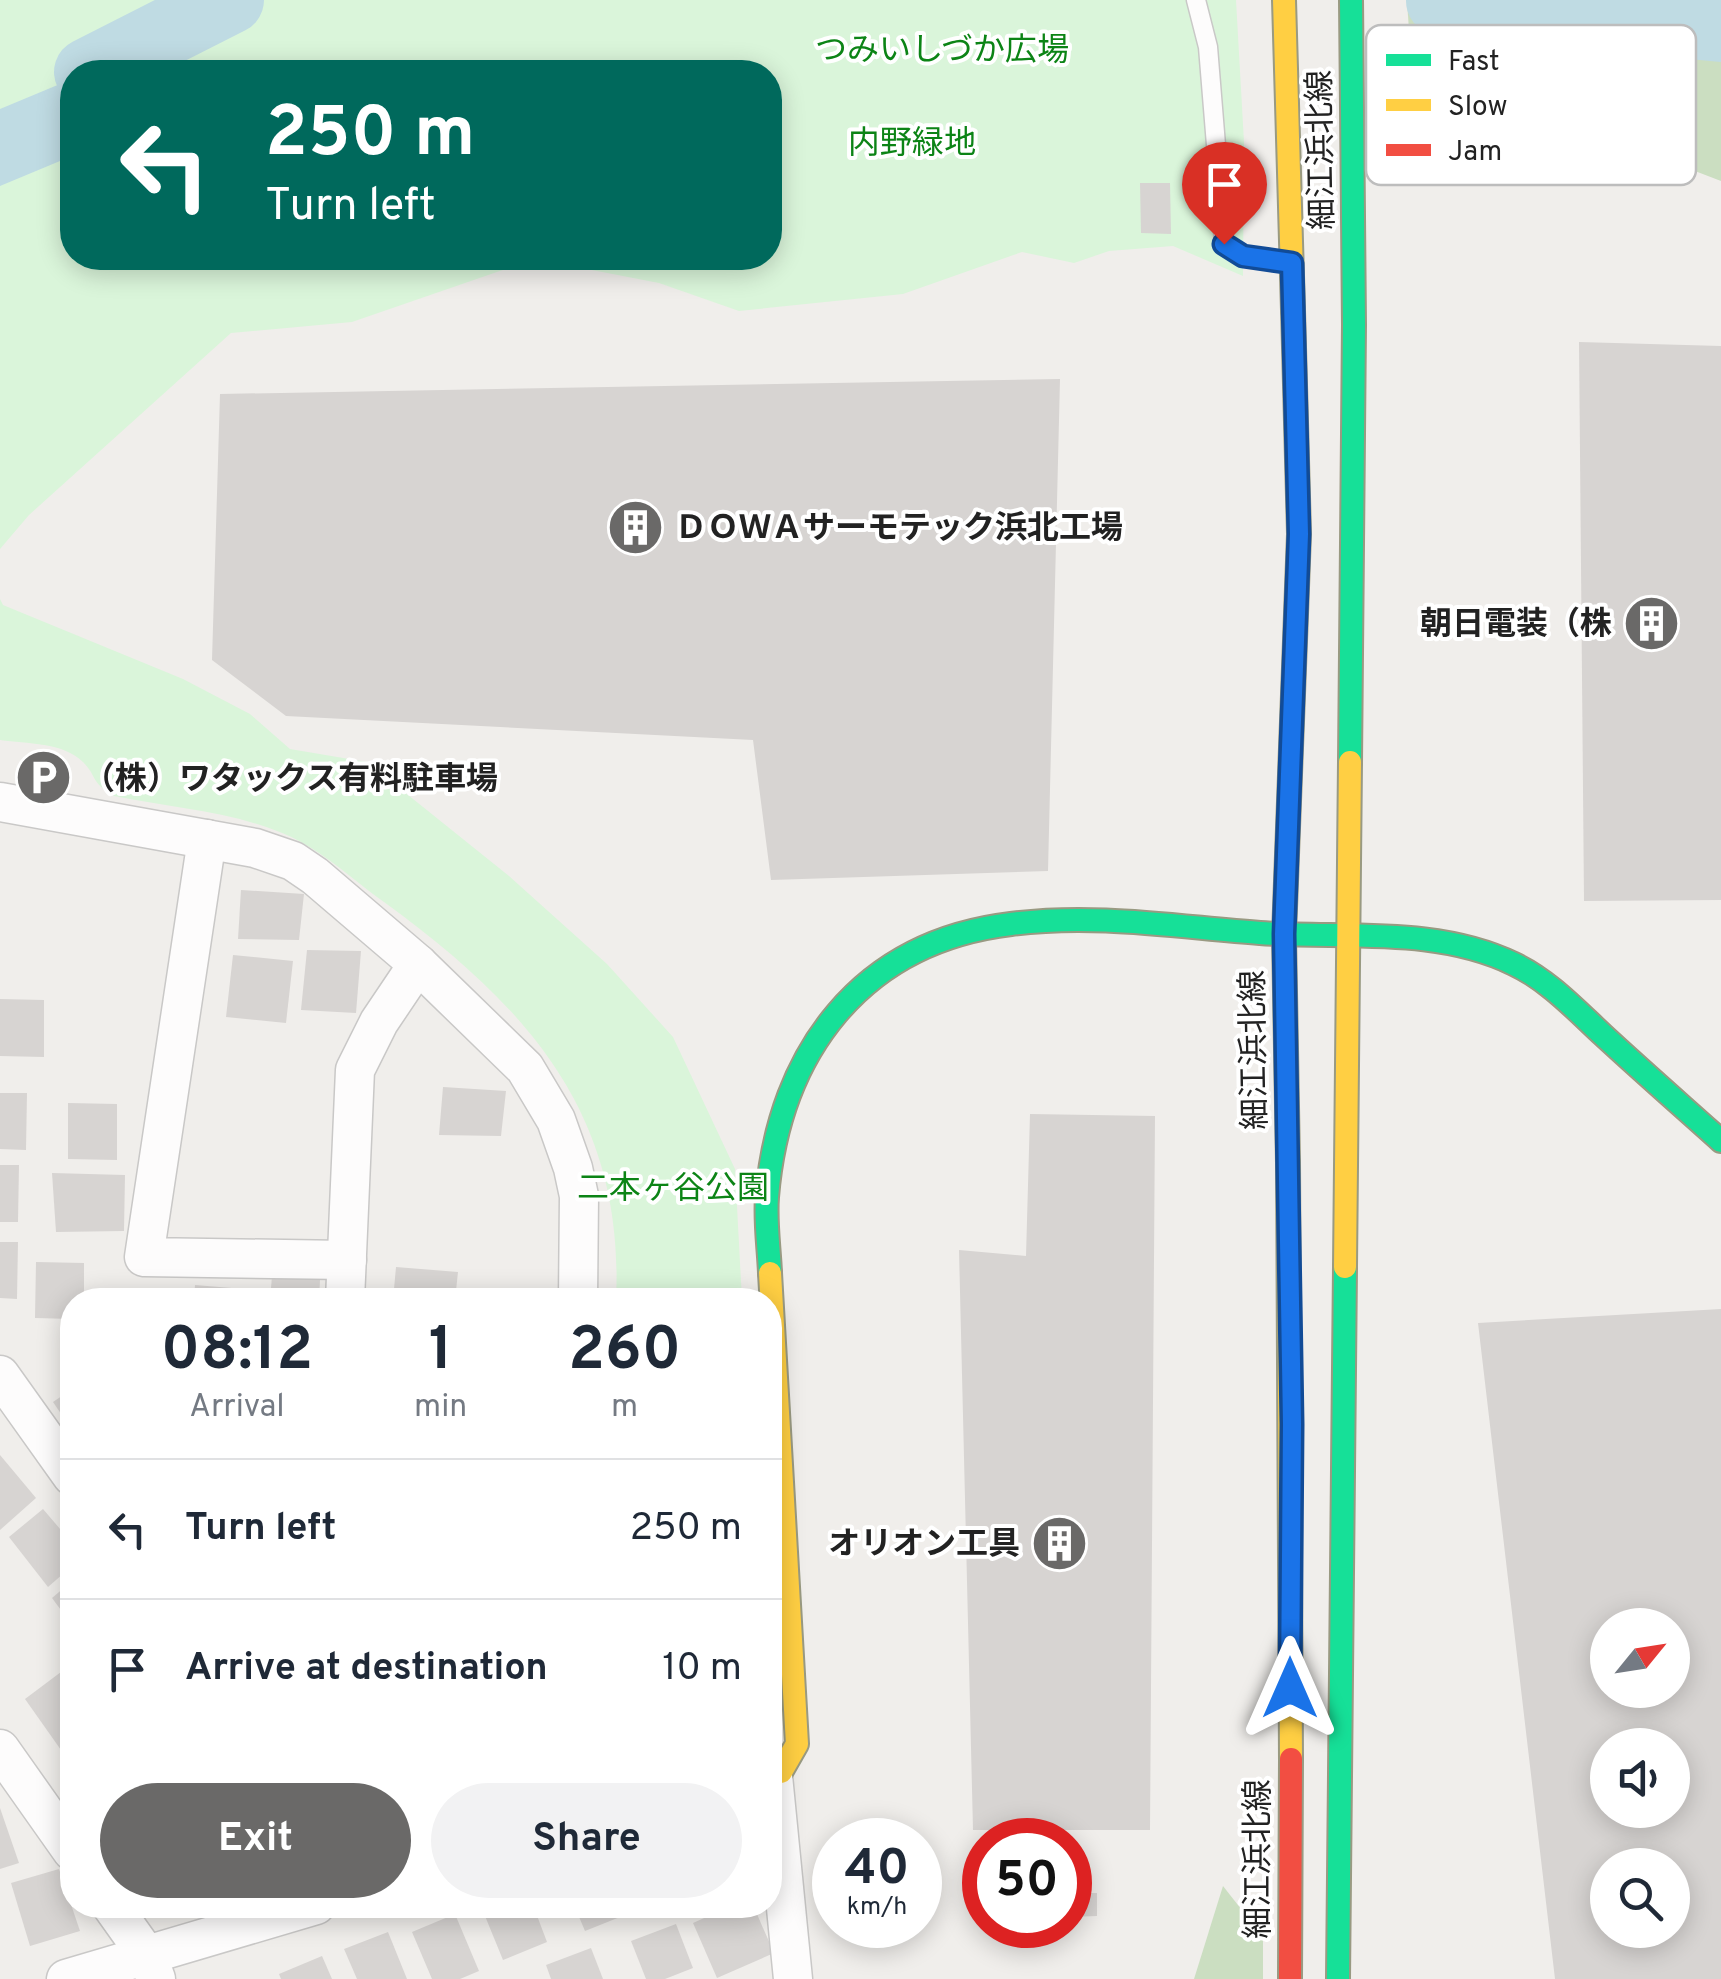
<!DOCTYPE html>
<html lang="en">
<head>
<meta charset="utf-8">
<style>
  :root { --surface:#fff; --page:#f2f2f3; --text:#1f2937; --muted:#747a83; --line:#e0e1e3; --accent:#6a6968 }
  body { margin:0; font-family:Overpass,"Noto Sans JP",sans-serif; background:var(--page); color:var(--text); height:100vh; display:flex; flex-direction:column; font-size:38px; white-space:nowrap }
  * { box-sizing:border-box; margin:0 }
  p { font-size:32px; color:var(--muted) }
  .icon { flex:none; width:55px; height:55px; fill:none; stroke:currentColor; stroke-width:2; stroke-linecap:round; stroke-linejoin:round }
  .map { position:relative; flex:1; overflow:hidden }
  .details { position:absolute; left:60px; top:1288px; width:722px; height:630px; display:flex; flex-direction:column; background:var(--surface); border-radius:40px; box-shadow:0 5px 25px #0003 }
  .details>* { flex:none }
  .guide { position:absolute; left:60px; top:60px; width:722px; height:210px; border-radius:40px; box-shadow:0 5px 25px #0003; background:#00695c; color:#fff; overflow:hidden }
  .needle { width:65px; rotate:60deg }
  .tools { position:absolute; left:1590px; top:1608px; display:grid; gap:20px }
  .tools a { display:grid; place-items:center; width:100px; height:100px; border-radius:50%; background:var(--surface); box-shadow:0 5px 25px #0003; font-size:50px }
  .speed { position:absolute; left:812px; top:1818px; display:flex; gap:20px; font-size:50px; font-weight:700; text-align:center }
  .speed>* { display:grid; place-content:center; width:130px; height:130px; border-radius:50%; background:var(--surface); box-shadow:0 5px 25px #0003; line-height:1 }
  .speed small { font-size:25px; font-weight:400 }
  .speed .limit { border:15px solid #d22; background:#fff; color:#111 }
  .pin { position:absolute; display:grid; place-items:center; width:85px; height:85px; color:#fff; margin:-102px -42px; border-radius:50% 50% 50% 0; rotate:-45deg; box-shadow:0 0 10px #0007 }
  .pin .icon { rotate:45deg }
  .me { position:absolute; width:110px; margin:-55px; rotate:0deg; stroke-linejoin:round; filter:drop-shadow(0 0 8px #0008) }
  .turn { display:flex; align-items:center; gap:35px; height:210px; padding:0 40px; font-size:45px }
  .turn .icon { width:130px; height:130px; stroke-width:2.5 }
  .turn b { display:block; font-size:70px; line-height:85px }
  .eta { display:flex; justify-content:space-evenly; align-items:center; height:170px; text-align:center }
  .eta b { font-size:60px; font-weight:700; line-height:70px }
  .action { display:flex; gap:20px; margin-top:auto; padding:20px 40px }
  .action a { flex:1; height:115px; border-radius:60px; background:var(--accent); color:#fff; font-size:40px; font-weight:700; line-height:115px; text-align:center }
  .action a+a { background:var(--page); color:var(--text) }
  ul { padding:0; list-style:none }
  li { display:flex; align-items:center; gap:30px; height:140px; padding:0 40px; border-top:2px solid var(--line) }
  li div { flex:1 }
  li b { display:block; font-size:38px }
  li em { font-style:normal }
  .map>svg:first-child { display:block }
</style>
</head>
<body>
<div class="map">
<svg width="1721" height="1979" viewBox="0 0 1721 1979">
  <rect width="100%" height="100%" fill="#f0eeeb"/>
  <g fill="#cbdec1">
    <polygon points="1407,0 1721,0 1721,181 1411,62"/>
    <polygon points="1223,1886 1263,1937 1263,1979 1194,1979"/>
  </g>
  <g fill="#daf5da" fill-rule="evenodd">
    <path d="M 0,0 L 1236,0 L 1244,142 L 1243,276 L 1173,246 L 1109,251 L 1074,263 L 1022,252 L 903,294 L 739,311 L 659,283 L 535,259 L 352,322 L 231,333 L 29,515 L 0,549 ZM 72,72 L 770,72 L 770,258 L 72,258 Z"/>
    <path d="M 0,599 L 3,605 L 183,679 L 250,714 L 290,749 L 367,762 L 509,876 L 607,964 L 673,1037 L 735,1169 L 742,1300 L 616,1300 C 625,1114 527,1006 384,902 C 349,877 318,846 277,831 C 227,811 167,807 114,796 C 89,781 98,777 83,762 C 63,742 27,744 0,740 Z"/>
  </g>
  <polygon fill="#bfdbe3" points="72,79 72,156 0,186 0,109"/>
  <g fill="none" stroke-linecap="round" stroke-linejoin="round">
    <g stroke="#bfdbe3" stroke-width="68">
      <polyline points="1440,1 1721,28"/>
      <polyline points="88,72 230,0"/>
    </g>
  </g>
  <g fill="#d7d4d2" fill-rule="evenodd">
    <polygon points="1140,183 1170,183 1171,234 1141,233"/>
    <polygon points="1579,342 1721,346 1721,900 1584,901"/>
    <polygon points="1060,379 1048,871 771,880 753,740 286,716 212,660 220,394"/>
    <polygon points="241,890 304,894 299,940 238,939"/>
    <polygon points="307,950 361,951 356,1013 301,1010"/>
    <polygon points="233,955 293,961 286,1023 226,1017"/>
    <polygon points="0,999 44,1000 44,1057 0,1056"/>
    <polygon points="443,1087 506,1091 501,1136 439,1135"/>
    <polygon points="0,1093 27,1093 26,1150 0,1149"/>
    <polygon points="68,1103 117,1104 117,1160 68,1159"/>
    <polygon points="1030,1114 1155,1116 1150,1830 973,1830 959,1250 1026,1256"/>
    <polygon points="0,1165 19,1165 18,1222 0,1222"/>
    <polygon points="52,1173 125,1175 124,1231 56,1232"/>
    <polygon points="0,1242 18,1242 17,1299 0,1298"/>
    <polygon points="36,1262 84,1263 84,1300 72,1300 72,1319 35,1318"/>
    <polygon points="396,1267 458,1272 455,1300 393,1300"/>
    <polygon points="272,1276 320,1280 319,1300 270,1300"/>
    <polygon points="195,1285 244,1289 243,1300 194,1300"/>
    <path d="M 1721,1309 L 1721,1979 L 1555,1979 L 1478,1323 ZM 1608,1625 L 1672,1625 L 1672,1690 L 1608,1690 ZM 1608,1745 L 1672,1745 L 1672,1810 L 1608,1810 ZM 1608,1865 L 1672,1865 L 1672,1930 L 1608,1930 Z"/>
    <polygon points="72,1389 72,1430 53,1402"/>
    <polygon points="0,1455 36,1498 0,1530"/>
    <polygon points="43,1509 72,1543 72,1566 48,1587 9,1537"/>
    <polygon points="72,1581 72,1625 52,1598"/>
    <polygon points="61,1672 72,1687 72,1742 61,1750 25,1699"/>
    <polygon points="0,1808 19,1863 0,1869"/>
    <polygon points="59,1869 80,1931 30,1946 11,1883"/>
    <polygon points="1070,1893 1097,1893 1097,1916 1070,1917"/>
    <polygon points="512,1905 533,1905 547,1942 503,1960 485,1916"/>
    <polygon points="574,1905 627,1905 630,1913 585,1931"/>
    <polygon points="733,1905 753,1905 774,1953 717,1978 693,1923"/>
    <polygon points="455,1914 479,1971 460,1979 432,1979 412,1932"/>
    <polygon points="676,1924 693,1968 665,1979 646,1979 631,1941"/>
    <polygon points="388,1932 407,1979 357,1979 344,1949"/>
    <polygon points="591,1948 603,1979 551,1979 546,1965"/>
    <polygon points="322,1956 332,1979 281,1979 279,1974"/>
  </g>
  <g fill="none" stroke-linecap="round" stroke-linejoin="round">
    <defs>
      <polyline id="lane" points="1196,0 1208,47 1224,243 1243,256 1288,262"/>
      <g id="street">
        <polyline points="0,802 255,848 293,861 315,876 418,964 525,1068 556,1120 573,1168 579,1196 578,1300"/>
        <polyline points="207,839 144,1257 347,1260"/>
        <polyline points="345,1300 355,1070 379,1022 418,964"/>
        <polyline points="0,1375 72,1476"/>
        <polyline points="0,1749 72,1851"/>
        <polyline points="773,1776 793,1979"/>
        <polyline points="111,1905 148,1957 156,1979"/>
        <polyline points="66,1979 316,1905"/>
      </g>
      <g id="fast">
        <polyline points="1350,762 1354,325 1351,0"/>
        <polyline points="1288,1163 1284,935 1299,534 1293,310"/>
        <path d="M 770,1273 C 769,1248 765,1222 767,1197 C 779,1052 861,942 1011,924 C 1094,913 1178,927 1260,933 C 1344,939 1436,926 1514,964 C 1548,980 1575,1009 1603,1035 C 1642,1071 1682,1106 1721,1141"/>
        <polyline points="1338,1979 1345,1267"/>
      </g>
      <g id="slow">
        <polyline points="1284,0 1293,310"/>
        <polyline points="1288,1163 1291,1759"/>
        <polyline points="1345,1267 1350,762"/>
        <polyline points="770,1273 797,1744 781,1772"/>
      </g>
      <polyline id="jam" points="1290,1979 1291,1759"/>
    </defs>
    <use href="#lane" stroke="#c9c8c7" stroke-width="21"/>
    <use href="#street" stroke="#c9c8c7" stroke-width="41"/>
    <use href="#fast" stroke="#999a82" stroke-width="26"/>
    <use href="#slow" stroke="#999a82" stroke-width="26"/>
    <use href="#jam" stroke="#999a82" stroke-width="26"/>
    <use href="#lane" stroke="#fdfcfc" stroke-width="18"/>
    <use href="#street" stroke="#fdfcfc" stroke-width="38"/>
    <use href="#fast" stroke="#16e098" stroke-width="22"/>
    <use href="#slow" stroke="#ffcf43" stroke-width="22"/>
    <use href="#jam" stroke="#f24e42" stroke-width="22"/>
  </g>
  <g fill="none" stroke-linecap="round" stroke-linejoin="round">
    <defs>
      <polyline id="route" points="1224,244 1243,256 1292,263 1299,534 1284,934 1292,1424 1290,1688"/>
    </defs>
    <use href="#route" stroke="#114b97" stroke-width="25"/>
    <use href="#route" stroke="#1a73e8" stroke-width="18"/>
  </g>
  <defs>
    <symbol id="building-disc" viewBox="-11 -11 22 22"><circle r="9.5" fill="#6a6968" stroke="#fff"/><path d="M-4-6H4V6H1V3H-1V6H-4ZM-2.5-4.3h1.7v1.8h-1.7ZM.8-4.3h1.7v1.8H.8ZM-2.5-1h1.7V.8h-1.7ZM.8-1h1.7V.8H.8Z" fill="#fff"/></symbol>
    <symbol id="parking-disc" viewBox="-11 -11 22 22"><circle r="9.5" fill="#6a6968" stroke="#fff"/><path d="M-3.5-5.5H1a3.5 3.5 0 0 1 0 7H-1V5.5H-3.5ZM-1-3.4V-.6H.8a1.4 1.4 0 0 0 0-2.8Z" fill="#fff"/></symbol>
  </defs>
  <g fill-rule="evenodd">
    <use href="#building-disc" x="604" y="496" width="63" height="63"/>
    <use href="#building-disc" x="1620" y="592" width="63" height="63"/>
    <use href="#parking-disc" x="12" y="746" width="63" height="63"/>
    <use href="#building-disc" x="1028" y="1512" width="63" height="63"/>
  </g>
  <g text-anchor="middle" stroke-width="8" stroke-linejoin="round" paint-order="stroke">
    <g font-size="32" fill="#0c8416" stroke="#fff">
      <text x="942" y="60">つみいしづか広場</text>
      <text x="912" y="153">内野緑地</text>
      <text x="673" y="1198">二本ヶ谷公園</text>
    </g>
    <g font-size="32" fill="#222" stroke="#fff">
      <text transform="translate(1320 150) rotate(-91)" y="11">細江浜北線</text>
      <text transform="translate(1253 1050) rotate(-91)" y="11">細江浜北線</text>
      <text transform="translate(1257 1859) rotate(-90)" y="11">細江浜北線</text>
    </g>
    <g font-size="32" font-weight="bold" fill="#222" stroke="#fff" text-anchor="start">
      <text x="675" y="538">ＤＯＷＡサーモテック浜北工場</text>
      <text x="1612" y="634" text-anchor="end">朝日電装（株</text>
      <text x="83" y="789">（株）ワタックス有料駐車場</text>
      <text x="1020" y="1554" text-anchor="end">オリオン工具</text>
    </g>
  </g>
  <rect x="1366" y="25" width="330" height="160" rx="15" fill="#fff" stroke="#bdbdbd" stroke-width="2.5"/>
  <rect x="1386" y="54" width="45" height="12" fill="#16e098"/>
  <rect x="1386" y="99" width="45" height="12" fill="#ffcf43"/>
  <rect x="1386" y="144" width="45" height="12" fill="#f24e42"/>
  <g font-size="28" fill="#222">
    <text x="1448" y="70">Fast</text>
    <text x="1448" y="115">Slow</text>
    <text x="1448" y="160">Jam</text>
  </g>
</svg>
<div class="tools">
<a><svg class="needle" viewBox="-14 -14 28 28"><path d="M0-13l5 13h-10z" fill="#e53935"/><path d="M0 13l5-13h-10z" fill="#747a83"/></svg></a>
<a><svg class="icon" aria-label="sound" viewBox="0 0 24 24"><path d="M4 9h4l5-4v14l-5-4H4zM17 9q2 3 0 6"/></svg></a>
<a><svg class="icon" aria-label="search" viewBox="0 0 24 24"><circle cx="10" cy="10" r="6"/><path d="M15 15l6 6"/></svg></a>
</div>
<div class="speed"><div>40<small>km/h</small></div><div class="limit">50</div></div>
<div class="pin" style="left:1224px;top:244px;background:#d93025"><svg class="icon" aria-label="arrive" viewBox="0 0 24 24"><path d="M6 21V4h12l-3 4 3 4H6"/></svg></div>
<svg class="me" style="left:1290px;top:1688px" viewBox="-20 -20 40 40"><path d="M0-17L14 15 0 8-14 15z" fill="#1a73e8" stroke="#fff" stroke-width="4"/></svg>
<div class="guide">
<div class="turn"><svg class="icon" aria-label="left" viewBox="0 0 24 24"><path d="M17 20v-9H6M10 6l-5 5 5 5"/></svg><div><b>250 m</b>Turn left</div></div>
</div>
<section class="details">
<div class="eta">
<div><b>08:12</b><p>Arrival</p></div>
<div><b>1</b><p>min</p></div>
<div><b>260</b><p>m</p></div>
</div>
<ul>
<li><svg class="icon" aria-label="left" viewBox="0 0 24 24"><path d="M17 20v-9H6M10 6l-5 5 5 5"/></svg><div><b>Turn left</b></div><em>250 m</em></li>
<li><svg class="icon" aria-label="arrive" viewBox="0 0 24 24"><path d="M6 21V4h12l-3 4 3 4H6"/></svg><div><b>Arrive at destination</b></div><em>10 m</em></li>
</ul>
<div class="action"><a>Exit</a><a>Share</a></div>
</section>
</div>
</body>
</html>
